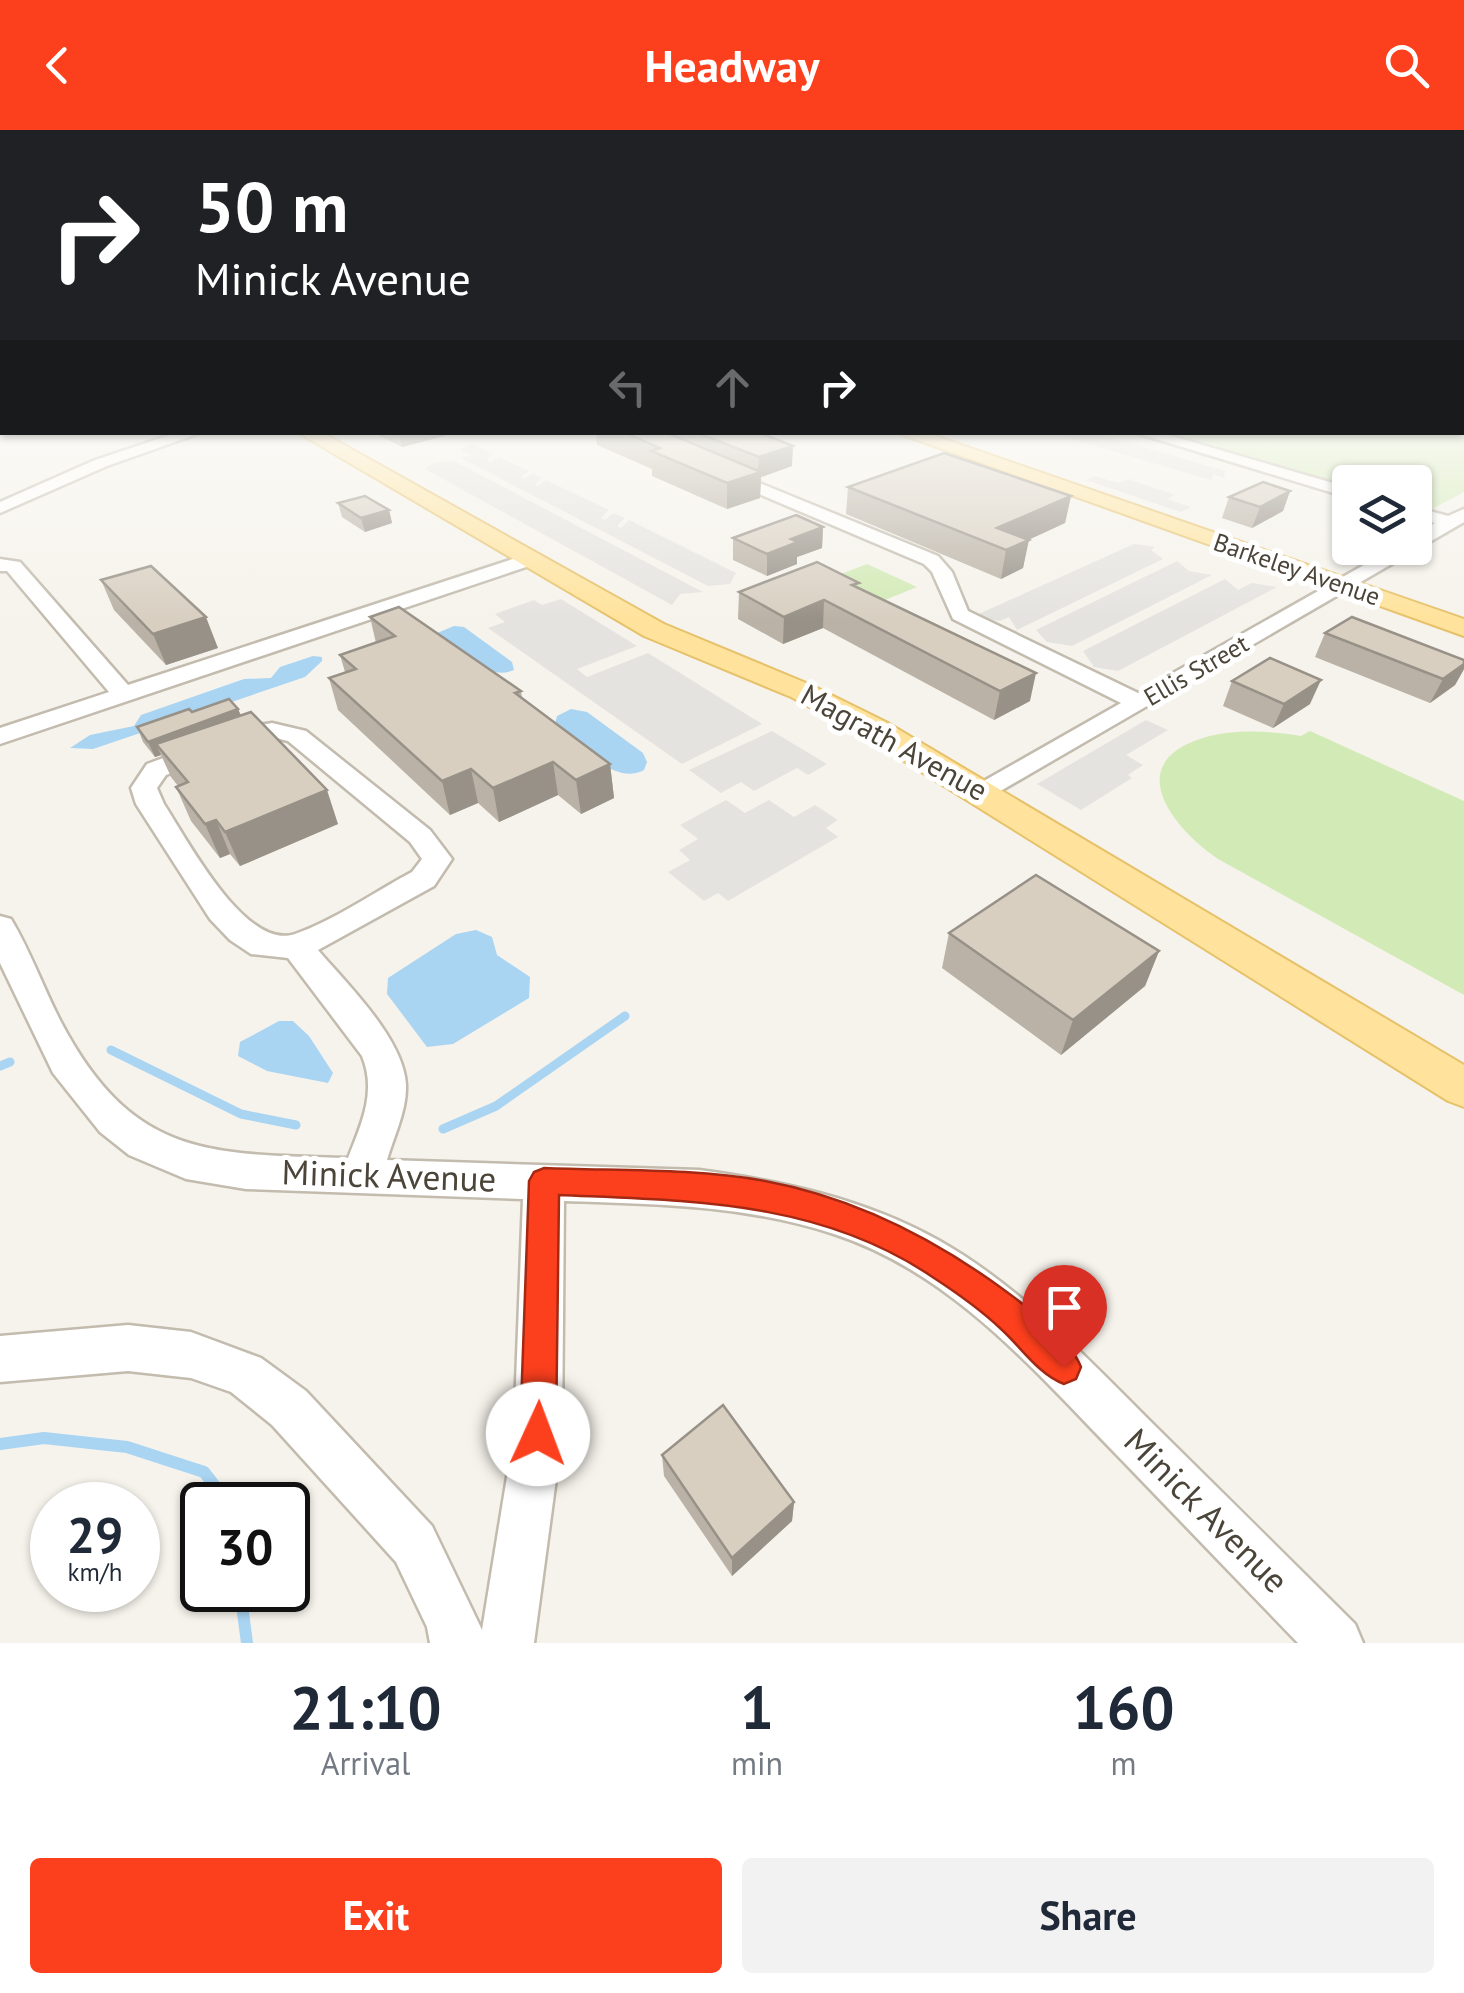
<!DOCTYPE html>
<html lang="en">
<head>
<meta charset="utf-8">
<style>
  :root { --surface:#fff; --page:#f2f2f3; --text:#1f2937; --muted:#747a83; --accent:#fc3f1d }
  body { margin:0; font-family:"PT Sans",sans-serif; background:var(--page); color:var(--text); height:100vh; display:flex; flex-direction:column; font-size:38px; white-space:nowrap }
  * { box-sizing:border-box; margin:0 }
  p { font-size:32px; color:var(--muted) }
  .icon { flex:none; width:55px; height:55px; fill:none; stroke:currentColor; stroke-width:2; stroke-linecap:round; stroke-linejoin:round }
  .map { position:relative; height:1513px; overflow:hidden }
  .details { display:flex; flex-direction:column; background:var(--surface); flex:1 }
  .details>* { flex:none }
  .hud { position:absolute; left:0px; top:0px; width:1465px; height:305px; box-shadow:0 2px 8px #0004; background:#202124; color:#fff; overflow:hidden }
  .controls { position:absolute; left:1332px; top:335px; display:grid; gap:20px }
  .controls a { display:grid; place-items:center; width:100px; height:100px; border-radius:10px; background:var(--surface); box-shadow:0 2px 8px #0004; font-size:50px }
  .speed { position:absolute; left:30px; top:1352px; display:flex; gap:20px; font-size:50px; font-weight:700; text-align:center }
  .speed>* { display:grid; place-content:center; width:130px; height:130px; border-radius:50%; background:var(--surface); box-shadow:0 2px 8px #0004; line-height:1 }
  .speed small { font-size:25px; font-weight:400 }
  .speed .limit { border:5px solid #111; border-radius:15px; background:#fff; color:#111 }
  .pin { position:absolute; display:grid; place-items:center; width:85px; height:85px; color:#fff; margin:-102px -42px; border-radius:50% 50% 50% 0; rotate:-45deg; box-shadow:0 0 10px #0007 }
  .pin .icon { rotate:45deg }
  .me { position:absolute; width:110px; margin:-55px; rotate:2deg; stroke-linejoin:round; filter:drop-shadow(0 0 8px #0008) }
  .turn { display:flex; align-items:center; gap:35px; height:210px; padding:0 30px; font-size:45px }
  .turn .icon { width:130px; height:130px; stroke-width:2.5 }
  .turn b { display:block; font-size:70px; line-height:85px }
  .lanes { display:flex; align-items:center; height:95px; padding:0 30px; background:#0003; justify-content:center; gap:50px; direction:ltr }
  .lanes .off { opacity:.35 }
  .eta { display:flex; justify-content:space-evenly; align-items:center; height:170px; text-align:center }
  .eta b { font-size:60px; font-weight:700; line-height:70px }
  .cta { display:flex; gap:20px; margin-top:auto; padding:20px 30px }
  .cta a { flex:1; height:115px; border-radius:10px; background:var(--accent); color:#fff; font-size:40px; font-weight:700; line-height:115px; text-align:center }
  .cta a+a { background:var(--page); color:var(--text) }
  header { display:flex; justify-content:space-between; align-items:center; height:130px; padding:0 30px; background:var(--accent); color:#fff; font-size:45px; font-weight:700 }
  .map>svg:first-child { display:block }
</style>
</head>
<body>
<header><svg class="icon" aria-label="back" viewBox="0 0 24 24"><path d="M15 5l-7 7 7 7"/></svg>Headway<svg class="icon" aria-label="search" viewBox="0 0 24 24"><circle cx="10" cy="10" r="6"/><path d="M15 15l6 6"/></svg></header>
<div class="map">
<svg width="1464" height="1513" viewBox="0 0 1464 1513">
  <rect width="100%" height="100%" fill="#f6f3ec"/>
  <g fill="#d2eab5">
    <polygon points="1464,278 1464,362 1432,379 1415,375 1415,352 1350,352 1350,356 1163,303 1462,302"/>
    <polygon points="867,434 917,457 880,472 831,448"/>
    <path d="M 1310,601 L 1464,671 L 1464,865 L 1218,729 C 1175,700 1121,635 1200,609 C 1232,598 1268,601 1301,606 Z"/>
  </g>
  <g fill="#e5e3e0">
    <polygon points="1052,303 1095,303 1225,341 1224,348 1213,344 1212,350 1207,349"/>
    <polygon points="471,313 493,324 486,329 490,332 499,327 529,341 521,347 524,349 533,343 542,348 535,354 537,356 546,350 609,380 601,388 605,390 613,383 625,388 617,396 621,398 629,390 736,443 730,454 708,456 459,327 475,326 460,320"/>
    <polygon points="454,331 703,462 680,464 672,475 425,339 434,333"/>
    <polygon points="1095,346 1118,353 1128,349 1175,365 1167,369 1191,377 1181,382 1086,350"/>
    <polygon points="1134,414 1155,417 1151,420 1163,429 1017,500 1009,487 1000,491 972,487"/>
    <polygon points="1177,431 1189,441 1212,445 1072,516 1047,512 1036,500"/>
    <polygon points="1225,449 1238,460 1252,453 1277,457 1118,541 1094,537 1083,521"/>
    <polygon points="561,469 637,516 577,539 587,547 648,523 762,594 682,634 488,498 505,492 495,484 534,470 542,475"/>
    <polygon points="1146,590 1168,600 1126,625 1143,635 1128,645 1132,648 1081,680 1037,654"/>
    <polygon points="772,601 827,634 808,645 797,638 754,661 741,652 721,663 689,640"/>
    <polygon points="726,670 745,683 769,670 794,687 815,675 838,690 826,698 838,707 728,771 718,763 704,771 668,742 690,730 679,720 698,709 680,695"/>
  </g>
  <g fill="#a9d4f2">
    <path d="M 454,496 L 464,497 L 512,532 L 514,540 C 486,552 457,520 435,504 Z"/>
    <polygon points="313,526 322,527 322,531 305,547 93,619 70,618 90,605 134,596 141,585 244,549 271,548 280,537"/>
    <path d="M 571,579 L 587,582 L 643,623 L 647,632 L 644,640 C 614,657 577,612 555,594 L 557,586 Z"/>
    <polygon points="476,800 492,807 497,825 530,847 529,868 453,914 427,917 387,864 388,848 456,804"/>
    <polygon points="279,891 293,891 309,906 333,943 328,953 267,941 238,926 240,912"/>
  </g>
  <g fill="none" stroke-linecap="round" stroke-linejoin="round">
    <g stroke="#a9d4f2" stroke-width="9">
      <polyline points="111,920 241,984 296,995"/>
      <polyline points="0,936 10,932"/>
      <polyline points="443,999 496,976 625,886"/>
    </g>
    <g stroke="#a9d4f2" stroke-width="12">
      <polyline points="0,1314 44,1308 127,1317 204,1342 230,1375"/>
      <polyline points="240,1460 247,1513"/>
    </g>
    <defs>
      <g id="minor">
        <polygon points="179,302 203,302 107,336 0,383 0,372 95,330"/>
        <polygon points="1133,302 1158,302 1350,358 1350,368"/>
        <polygon points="725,339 938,426 952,442 968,481 1138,563 1394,418 1415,418 1415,405 1435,393 1415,388 1415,377 1448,386 1464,379 1464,392 985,670 972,662 975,656 1121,573 953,489 932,442 924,434 719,347 719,341"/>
        <polygon points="531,423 541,429 538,433 0,614 0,598 109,562 7,441 0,441 0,429 20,432 128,555"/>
        <path d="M 272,593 L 306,601 L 430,700 L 452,729 L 434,756 L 318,820 C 346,853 404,909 406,955 C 407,980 394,1006 387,1030 L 699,1040 C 782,1051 864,1069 938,1110 C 1018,1155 1080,1221 1145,1286 C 1215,1355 1285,1424 1355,1494 L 1363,1513 L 1298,1513 C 1236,1449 1175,1385 1113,1321 C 1031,1237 950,1142 834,1104 C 746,1075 656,1074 564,1071 L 562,1304 L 534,1513 L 430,1513 L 427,1497 L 396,1432 L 272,1295 L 231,1262 L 191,1248 L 128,1241 L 0,1252 L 0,1206 L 128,1195 L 191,1202 L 261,1228 L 306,1261 L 432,1396 L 482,1500 L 514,1304 L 523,1069 L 246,1059 L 186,1049 L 129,1025 L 100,1002 L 53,943 L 0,833 L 0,786 L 11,789 C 31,822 44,860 62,894 C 134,1029 211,1024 348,1028 C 361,995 377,962 362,926 L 288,828 L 251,824 L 230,810 L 210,789 L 136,674 L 131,658 L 147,634 L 247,597 ZM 272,607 L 288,611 L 410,712 L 422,729 L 412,742 C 376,761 333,791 295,804 C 245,821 187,709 164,674 L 157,658 L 166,645 Z"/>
      </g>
      <g id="major">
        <polygon points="297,302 321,302 664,494 811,555 886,592 1464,935 1464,977 1448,971 864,606 791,567 644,506"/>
        <polygon points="895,302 924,302 1464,489 1464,506"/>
      </g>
    </defs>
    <use href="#minor" stroke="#c2bbae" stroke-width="5"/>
    <use href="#major" stroke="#e6c16a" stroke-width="4"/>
    <use href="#minor" fill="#fff" fill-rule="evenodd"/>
    <use href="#major" fill="#ffe39c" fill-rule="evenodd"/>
  </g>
  <g fill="#bab2a6">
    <polygon points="372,302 459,302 402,317"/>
    <polygon points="596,302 757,302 792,336 761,347 760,368 727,379 652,346 652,339 597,315"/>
    <polygon points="848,357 1071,366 1065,393 1028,410 1023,438 1001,449 846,384"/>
    <polygon points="1290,361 1283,381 1252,398 1222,388 1229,367"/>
    <polygon points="338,373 389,380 392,393 365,402 342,387"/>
    <polygon points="823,397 822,418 797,427 797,434 767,446 733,430 733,408"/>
    <polygon points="101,450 218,518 166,535 114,480"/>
    <polygon points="859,458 1030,571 994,590 823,498 783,514 738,489 739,462"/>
    <polygon points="370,487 521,561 522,568 610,634 614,668 581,684 558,665 499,692 478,673 450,685 338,580 329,548 345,542 340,525 376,513"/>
    <polygon points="1325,503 1464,530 1464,539 1455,555 1430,573 1315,527"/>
    <polygon points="1232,551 1310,574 1273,598 1223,576"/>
    <polygon points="238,579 241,585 338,694 240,736 230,724 220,728 191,691 176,657 178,656 171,647 161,625 155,627 143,612 137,597 192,582"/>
    <polygon points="949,803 1159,821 1145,856 1061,925 942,838"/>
    <polygon points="662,1325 794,1372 792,1391 732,1446 664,1346"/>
  </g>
  <g fill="#979187">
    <polygon points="399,302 459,302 402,317"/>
    <polygon points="793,316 792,336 761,347 760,368 727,379 727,353 758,342 759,327"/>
    <polygon points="1290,361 1283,381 1252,398 1260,377"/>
    <polygon points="1071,366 1065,393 1006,420 997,398"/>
    <polygon points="389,380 392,393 365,402 361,388"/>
    <polygon points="823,397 822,418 797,427 797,434 767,446 767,424 791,409"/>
    <polygon points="1029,410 1023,438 1001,449 1006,420"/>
    <polygon points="824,470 823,498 783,514 784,487"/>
    <polygon points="206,487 218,518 166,535 153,504"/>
    <polygon points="1464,534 1464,539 1455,555 1430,573 1443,549"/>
    <polygon points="1036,543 1030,571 994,590 1000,561"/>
    <polygon points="1321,550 1310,574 1273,598 1284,574"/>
    <polygon points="238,579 244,594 156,614 161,625 155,627 148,612"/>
    <polygon points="553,632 558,665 499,692 493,658"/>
    <polygon points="610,634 614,668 581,684 576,650"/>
    <polygon points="471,639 478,673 450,685 442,651"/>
    <polygon points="327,660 338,694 240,736 225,702"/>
    <polygon points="216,690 230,724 220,728 205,694"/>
    <polygon points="1159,821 1145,856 1061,925 1073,890"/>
    <polygon points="794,1372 792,1391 732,1446 732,1428"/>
  </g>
  <g fill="#d8cfc1" stroke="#979187" stroke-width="2.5">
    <polygon points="623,302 665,302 761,342 727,353 651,321 660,318"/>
    <polygon points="695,302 757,302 793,316 759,327"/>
    <polygon points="944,323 1071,366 997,398 1029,410 1006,420 848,357"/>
    <polygon points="1263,352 1290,361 1260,377 1229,367"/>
    <polygon points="365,366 389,380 361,388 338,373"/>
    <polygon points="796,385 823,397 791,409 798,412 767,424 733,408"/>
    <polygon points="817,432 859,453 852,455 1036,543 1000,561 824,470 784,487 739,462"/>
    <polygon points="151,436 206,487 153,504 101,450"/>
    <polygon points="399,477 521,561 515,563 610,634 576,650 553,632 493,658 471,639 442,651 329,548 356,539 340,525 395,506 370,487"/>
    <polygon points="1352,487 1464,530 1464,534 1443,549 1325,503"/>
    <polygon points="1270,528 1321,550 1284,574 1232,551"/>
    <polygon points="229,569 238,579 148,612 137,597 189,579 192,582"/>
    <polygon points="251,582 327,660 225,702 216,690 205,694 176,657 188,652 156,614"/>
    <polygon points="1036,745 1159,821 1073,890 949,803"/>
    <polygon points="723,1275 794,1372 732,1428 662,1325"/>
  </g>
  <linearGradient id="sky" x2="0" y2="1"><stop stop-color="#8fc1ec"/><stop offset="0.57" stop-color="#fbfaf6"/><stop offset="1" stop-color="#fbfaf6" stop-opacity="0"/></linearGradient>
  <rect width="1464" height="490" fill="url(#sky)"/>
  <path fill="#fc3f1d" stroke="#a42913" stroke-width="2.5" d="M 544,1038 C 617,1041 693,1038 765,1051 C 851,1067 931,1107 1000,1157 C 1027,1177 1068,1205 1081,1237 L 1076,1249 L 1064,1254 C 1038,1244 1021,1217 1001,1199 C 981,1180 957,1163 934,1148 C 820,1070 691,1071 559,1065 L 556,1304 L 551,1317 L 538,1322 L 525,1317 L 520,1304 L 529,1051 L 534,1042 Z"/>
  <g text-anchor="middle" stroke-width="10" stroke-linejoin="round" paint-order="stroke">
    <g font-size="25" fill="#4b4439" stroke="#fff">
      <text transform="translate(1297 439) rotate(19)" y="9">Barkeley Avenue</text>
      <text transform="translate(1196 540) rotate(-30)" y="9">Ellis Street</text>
    </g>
    <g font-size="30" fill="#4b4439" stroke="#fff">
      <text transform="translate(894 613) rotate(29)" y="10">Magrath Avenue</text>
    </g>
    <g font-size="35" fill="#4b4439" stroke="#fff">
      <text transform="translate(389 1046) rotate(2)" y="12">Minick Avenue</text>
      <text transform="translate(1206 1381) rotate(45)" y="12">Minick Avenue</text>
    </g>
  </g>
</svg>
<div class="controls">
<a><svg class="icon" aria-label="layers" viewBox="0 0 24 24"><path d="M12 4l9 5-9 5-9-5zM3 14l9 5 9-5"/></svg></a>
</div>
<div class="speed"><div>29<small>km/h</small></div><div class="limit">30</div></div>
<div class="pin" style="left:1064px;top:1237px;background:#d93025"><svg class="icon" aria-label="arrive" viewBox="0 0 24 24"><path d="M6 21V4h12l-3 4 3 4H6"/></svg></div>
<svg class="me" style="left:538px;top:1304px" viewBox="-20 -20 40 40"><circle r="19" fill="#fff"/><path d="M0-13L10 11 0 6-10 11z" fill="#fc3f1d"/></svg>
<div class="hud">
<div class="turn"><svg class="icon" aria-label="right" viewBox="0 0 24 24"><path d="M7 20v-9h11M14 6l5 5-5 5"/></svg><div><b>50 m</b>Minick Avenue</div></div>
<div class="lanes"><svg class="icon off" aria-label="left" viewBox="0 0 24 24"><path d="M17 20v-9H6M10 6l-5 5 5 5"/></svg><svg class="icon off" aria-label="ahead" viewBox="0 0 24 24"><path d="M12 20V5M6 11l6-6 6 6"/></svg><svg class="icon" aria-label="right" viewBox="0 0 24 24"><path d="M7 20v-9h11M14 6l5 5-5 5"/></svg></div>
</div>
</div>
<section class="details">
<div class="eta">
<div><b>21:10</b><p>Arrival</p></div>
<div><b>1</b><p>min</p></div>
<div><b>160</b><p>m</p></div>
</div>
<div class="cta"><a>Exit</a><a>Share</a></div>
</section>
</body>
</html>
